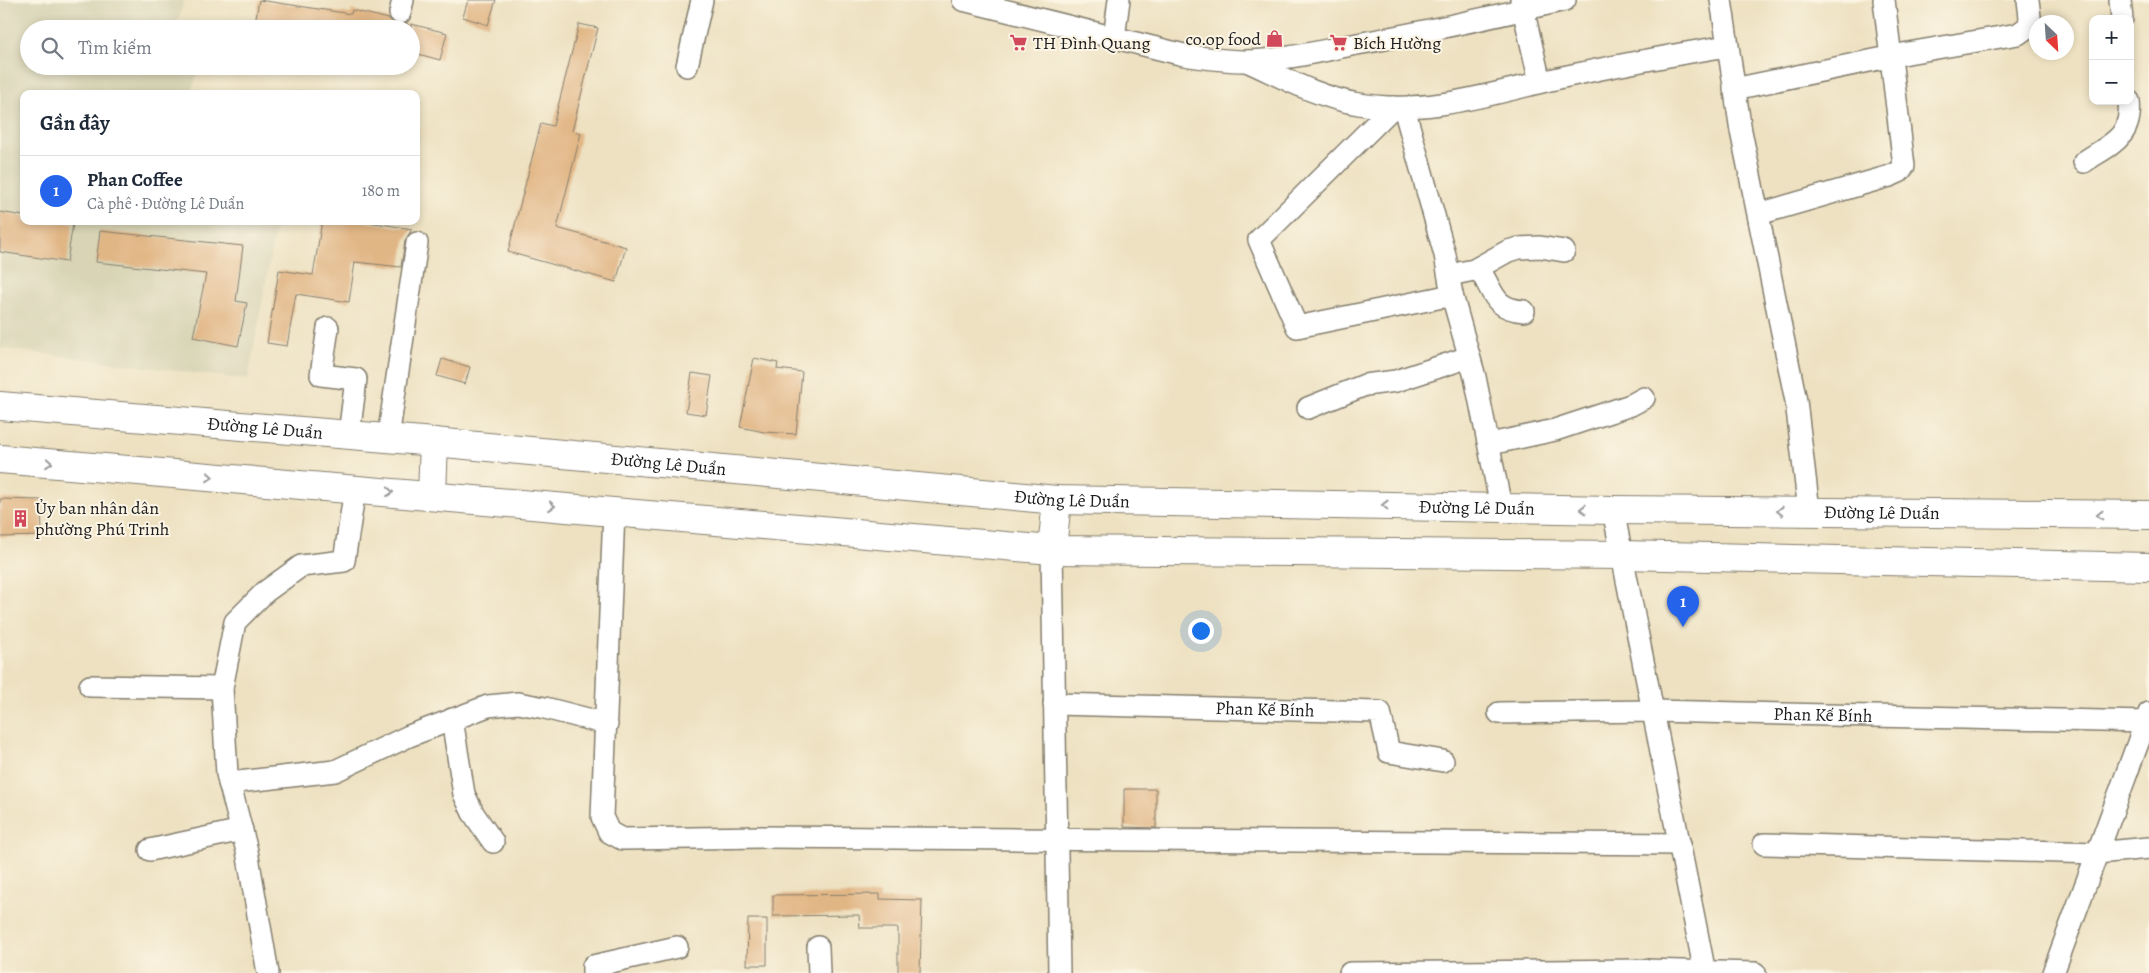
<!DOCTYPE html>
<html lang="vi">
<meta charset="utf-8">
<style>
body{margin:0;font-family:Alegreya,serif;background:#f2f2f3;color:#1f2937}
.controls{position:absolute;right:15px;top:15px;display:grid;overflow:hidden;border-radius:10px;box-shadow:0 2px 8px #0003}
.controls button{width:45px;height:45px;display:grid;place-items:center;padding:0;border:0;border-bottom:1px solid #e0e1e3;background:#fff;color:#1f2937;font:25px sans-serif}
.compass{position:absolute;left:2029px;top:15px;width:45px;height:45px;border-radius:50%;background:#fff;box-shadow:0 2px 8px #0003;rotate:155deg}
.you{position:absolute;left:1200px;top:630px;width:18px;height:18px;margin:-12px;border:4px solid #fff;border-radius:50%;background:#1a73e8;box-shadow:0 0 0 8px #1a73e833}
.badge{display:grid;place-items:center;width:32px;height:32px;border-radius:50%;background:#2563eb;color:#fff;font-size:16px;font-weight:700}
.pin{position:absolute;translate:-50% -41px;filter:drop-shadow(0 1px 2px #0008)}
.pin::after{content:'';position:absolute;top:26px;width:18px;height:15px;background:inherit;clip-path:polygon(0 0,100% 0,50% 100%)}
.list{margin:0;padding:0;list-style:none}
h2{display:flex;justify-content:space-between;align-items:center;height:65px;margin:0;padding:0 20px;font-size:21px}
h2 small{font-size:16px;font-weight:400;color:#747a83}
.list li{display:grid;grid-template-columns:32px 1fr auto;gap:15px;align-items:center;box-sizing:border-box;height:70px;padding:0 20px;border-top:1px solid #e0e1e3}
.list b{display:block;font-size:19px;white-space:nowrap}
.list p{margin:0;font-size:16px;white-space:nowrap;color:#747a83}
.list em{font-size:16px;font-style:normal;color:#747a83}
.icon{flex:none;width:28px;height:28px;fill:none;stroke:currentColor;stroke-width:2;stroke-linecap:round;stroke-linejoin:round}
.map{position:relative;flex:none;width:2149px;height:973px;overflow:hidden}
.search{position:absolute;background:#fff;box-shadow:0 2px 8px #0003;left:20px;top:20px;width:400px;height:55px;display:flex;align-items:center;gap:12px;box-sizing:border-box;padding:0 18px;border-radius:28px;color:#747a83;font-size:19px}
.panel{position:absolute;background:#fff;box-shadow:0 2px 8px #0003;left:20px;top:90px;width:400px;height:135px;border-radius:10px}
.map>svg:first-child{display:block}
.built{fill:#d8d4b5}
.building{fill:#e1b685}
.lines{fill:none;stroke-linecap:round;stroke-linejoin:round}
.minor-casing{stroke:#847e6e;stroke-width:24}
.major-casing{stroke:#847e6e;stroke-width:30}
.minor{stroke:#fff;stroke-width:21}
.major{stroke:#fff;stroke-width:28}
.oneway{stroke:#999}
.labels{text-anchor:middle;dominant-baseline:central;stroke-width:4;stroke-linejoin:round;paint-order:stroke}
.poi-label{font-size:18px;fill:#1c1c1c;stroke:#fcf5e5;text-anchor:start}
.street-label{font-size:18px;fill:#1c1c1c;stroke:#fcf5e5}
</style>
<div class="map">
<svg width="2149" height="973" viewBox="0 0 2149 973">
<rect width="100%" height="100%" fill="#fcf5e5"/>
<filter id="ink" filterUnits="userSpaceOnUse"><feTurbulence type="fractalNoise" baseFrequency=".02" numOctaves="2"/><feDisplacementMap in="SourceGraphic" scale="10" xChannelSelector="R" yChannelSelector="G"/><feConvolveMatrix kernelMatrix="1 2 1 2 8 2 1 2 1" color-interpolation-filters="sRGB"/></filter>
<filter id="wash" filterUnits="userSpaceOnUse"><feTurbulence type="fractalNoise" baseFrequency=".0096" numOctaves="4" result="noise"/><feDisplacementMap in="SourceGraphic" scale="20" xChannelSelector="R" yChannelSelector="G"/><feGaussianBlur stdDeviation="1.12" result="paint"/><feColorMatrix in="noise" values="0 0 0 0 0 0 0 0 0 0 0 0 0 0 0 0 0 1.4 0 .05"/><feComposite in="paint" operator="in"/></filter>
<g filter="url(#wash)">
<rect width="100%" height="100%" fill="#ede1c1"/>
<path class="built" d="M0 0H184L176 29H29V66H200L190 94H24V221H277L248 380 0 348Z"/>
<g id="blocks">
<g class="building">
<path d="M259 0 351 14 352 10 389 19 397 25 408 24V29H290L255 23Z"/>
<path d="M468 0H496L488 25 463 17Z"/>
<path d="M411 24 447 33 440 60 411 52Z"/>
<path d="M579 24 598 28 572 131 581 133 557 228 626 247 616 282 508 252 541 123 553 126Z"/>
<path d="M0 212 24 216V221L73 223 67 262 0 252Z"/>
<path d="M322 221H362L412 229 405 241 401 267 355 262 349 302 296 294 287 346 267 343 279 270 313 275Z"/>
<path d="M100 231 243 246 236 301 247 303 238 346 193 337 206 274 96 262Z"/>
<path d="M754 358 778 363 777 369 802 372 796 434 764 432 740 427Z"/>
<path d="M442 359 470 367 465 384 437 376Z"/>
<path d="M692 373 712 376 706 415 686 412Z"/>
<path d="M0 499 41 500 42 536 0 537Z"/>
<path d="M1124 789H1156V828L1124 827Z"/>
<path d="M880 894V899L922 900 920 973H898V928H860L859 915 773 916V895Z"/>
<path d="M748 919H767V965H747Z"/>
</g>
</g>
</g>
<g filter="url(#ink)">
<use href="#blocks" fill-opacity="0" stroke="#847e6e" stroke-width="1"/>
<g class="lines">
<defs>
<g id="minor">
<path d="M963 0 1184 55C1204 58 1224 61 1244 61 1282 61 1320 51 1357 44 1427 32 1496 16 1565 0"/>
<path d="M1521 0 1540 82"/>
<path d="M1721 0 1741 131 1796 401 1809 511"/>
<path d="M2120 0 2122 19"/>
<path d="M400 13 403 0"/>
<path d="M1114 38 1119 0"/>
<path d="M1249 62C1284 78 1320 98 1359 104 1428 116 1496 92 1563 77 1618 65 1672 55 1727 46"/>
<path d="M687 66 702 0"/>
<path d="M1734 89 1908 53 2018 34 2029 26 2030 17 2028 0"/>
<path d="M1393 107 1259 240 1297 327 1452 295"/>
<path d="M1404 108 1445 255 1452 295 1475 377 1501 507"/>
<path d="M2084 162C2110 144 2133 138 2129 101"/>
<path d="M1759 214 1890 176 1899 172 1904 166 1884 0"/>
<path d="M1478 268C1494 289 1491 309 1524 311"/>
<path d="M1449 275 1474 270 1508 251 1519 248 1540 247 1564 251"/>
<path d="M328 328 321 375 356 379 349 435"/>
<path d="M1308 408 1365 385 1396 381 1469 357"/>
<path d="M388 438 417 243"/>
<path d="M1490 444 1555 430 1631 405 1644 398"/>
<path d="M1613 510 1705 973"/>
<path d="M614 511 602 817 609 832 622 839 763 837 1680 844"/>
<path d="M1052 550 1059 973"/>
<path d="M90 686 222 688"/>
<path id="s1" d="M1054 704 1380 712 1389 752 1443 761"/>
<path id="s2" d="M1499 713 1653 711 2146 722"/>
<path d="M452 719 464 794 473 813 493 842"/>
<path d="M229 783 335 771 409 736 488 706 518 703 545 708 607 724"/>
<path d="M1764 844 2097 853 2149 848"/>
<path d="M150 850 242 830"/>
<path d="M818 947 819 973"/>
<path d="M268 973 247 851 227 774 222 688 235 622 265 592 301 566 344 561 355 489"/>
<path d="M593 973V966L677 947"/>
<path d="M1350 973 1645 970 1755 973"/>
<path d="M2053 973 2149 713"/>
</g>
<g id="major">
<path id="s3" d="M0 406 434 442 1057 500 1613 510 2149 515"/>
<path d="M0 459 1052 550 1622 555 2149 567"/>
<path d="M432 495 434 442"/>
<path d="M1052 550 1057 500"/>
</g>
</defs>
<use href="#minor" class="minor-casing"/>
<use href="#major" class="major-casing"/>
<use href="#minor" class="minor"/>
<use href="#major" class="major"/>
</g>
<defs><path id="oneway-chevron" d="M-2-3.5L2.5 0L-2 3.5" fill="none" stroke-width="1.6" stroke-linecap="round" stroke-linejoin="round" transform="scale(1.25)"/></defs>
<g class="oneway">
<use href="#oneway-chevron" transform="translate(49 463) rotate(5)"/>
<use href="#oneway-chevron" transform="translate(210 477) rotate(5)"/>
<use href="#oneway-chevron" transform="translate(390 492) rotate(5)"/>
<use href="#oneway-chevron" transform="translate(1385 505) rotate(-179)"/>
<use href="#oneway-chevron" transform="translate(552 506) rotate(5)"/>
<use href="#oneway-chevron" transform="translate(1583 509) rotate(-179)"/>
<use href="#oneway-chevron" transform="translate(1780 511) rotate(-180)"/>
<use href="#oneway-chevron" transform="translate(2100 515) rotate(-179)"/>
</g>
</g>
<defs>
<symbol id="shop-bare" viewBox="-9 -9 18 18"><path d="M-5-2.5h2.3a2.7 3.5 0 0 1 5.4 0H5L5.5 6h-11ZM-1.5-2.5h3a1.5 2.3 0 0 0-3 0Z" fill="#d1495b" stroke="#fcf5e5" stroke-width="2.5" paint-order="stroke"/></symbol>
<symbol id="supermarket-bare" viewBox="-9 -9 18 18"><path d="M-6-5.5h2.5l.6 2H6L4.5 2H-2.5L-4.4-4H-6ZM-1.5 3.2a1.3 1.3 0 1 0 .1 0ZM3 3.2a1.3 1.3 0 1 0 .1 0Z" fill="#d1495b" stroke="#fcf5e5" stroke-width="2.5" paint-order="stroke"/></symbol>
<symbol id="building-bare" viewBox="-9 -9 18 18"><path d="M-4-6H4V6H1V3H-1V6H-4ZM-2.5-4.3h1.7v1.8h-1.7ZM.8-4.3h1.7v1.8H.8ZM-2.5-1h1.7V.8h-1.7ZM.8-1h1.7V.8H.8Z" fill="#d1495b" stroke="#fcf5e5" stroke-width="2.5" paint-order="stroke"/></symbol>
</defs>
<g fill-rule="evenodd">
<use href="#shop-bare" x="1262" y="26" width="25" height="25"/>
<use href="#supermarket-bare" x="1006" y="30" width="25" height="25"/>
<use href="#supermarket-bare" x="1326" y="30" width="25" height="25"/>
<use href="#building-bare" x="8" y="506" width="25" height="25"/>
</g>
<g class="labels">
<g class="poi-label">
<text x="1261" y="39" text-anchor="end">co.op food</text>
<text x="1033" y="43">TH Đình Quang</text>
<text x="1353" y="43">Bích Hường</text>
<text x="35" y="508">Ủy ban nhân dân<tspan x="35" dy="21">phường Phú Trinh</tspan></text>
</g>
<g class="street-label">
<text stroke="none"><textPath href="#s3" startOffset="266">Đường Lê Duẩn</textPath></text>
<text stroke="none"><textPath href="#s3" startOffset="671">Đường Lê Duẩn</textPath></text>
<text stroke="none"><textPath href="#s3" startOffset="1076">Đường Lê Duẩn</textPath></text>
<text stroke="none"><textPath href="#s3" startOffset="1481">Đường Lê Duẩn</textPath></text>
<text stroke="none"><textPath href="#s3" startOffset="1886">Đường Lê Duẩn</textPath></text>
<text stroke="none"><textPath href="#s1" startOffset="211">Phan Kế Bính</textPath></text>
<text stroke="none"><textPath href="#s2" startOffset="324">Phan Kế Bính</textPath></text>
</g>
</g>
</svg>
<div class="controls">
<button>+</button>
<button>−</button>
</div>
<svg class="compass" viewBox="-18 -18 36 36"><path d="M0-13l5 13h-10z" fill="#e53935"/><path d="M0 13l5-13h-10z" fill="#747a83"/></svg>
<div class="you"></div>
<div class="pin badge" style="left:1683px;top:627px">1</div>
<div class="search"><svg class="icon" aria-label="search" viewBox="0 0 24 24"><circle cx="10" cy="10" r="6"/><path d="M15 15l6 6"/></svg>Tìm kiếm</div>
<section class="panel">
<h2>Gần đây<small></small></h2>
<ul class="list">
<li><span class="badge">1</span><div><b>Phan Coffee</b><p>Cà phê · Đường Lê Duẩn</p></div><em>180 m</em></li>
</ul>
</section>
</div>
